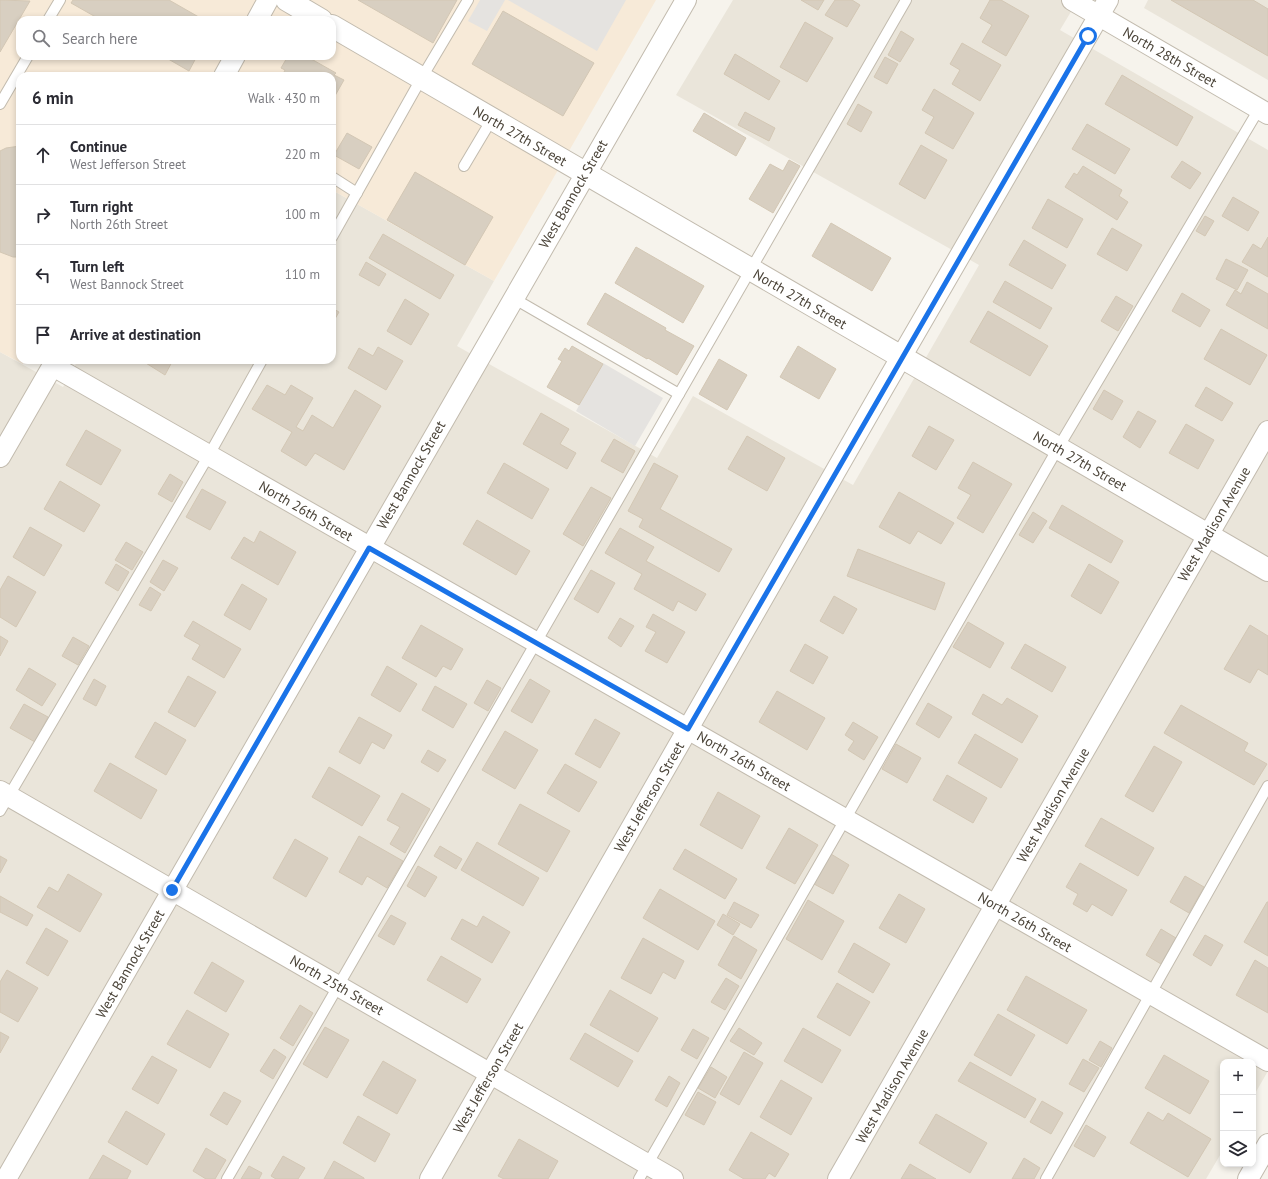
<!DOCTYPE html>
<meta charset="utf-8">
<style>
body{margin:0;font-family:"PT Sans",sans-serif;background:#f7f7f7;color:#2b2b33}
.controls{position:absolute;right:12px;bottom:12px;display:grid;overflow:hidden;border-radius:8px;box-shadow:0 2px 6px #0003}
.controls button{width:36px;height:36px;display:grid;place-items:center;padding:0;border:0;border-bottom:1px solid #e1e1e2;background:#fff;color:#2b2b33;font:20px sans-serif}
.stop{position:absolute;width:12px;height:12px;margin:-9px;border:3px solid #1a73e8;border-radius:50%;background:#fff}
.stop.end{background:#1a73e8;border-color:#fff;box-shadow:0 1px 4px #0008}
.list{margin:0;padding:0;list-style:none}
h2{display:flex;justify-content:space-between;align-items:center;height:52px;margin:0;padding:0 16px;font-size:17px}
h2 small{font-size:13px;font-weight:400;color:#7c7c81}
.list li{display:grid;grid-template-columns:26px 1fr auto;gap:12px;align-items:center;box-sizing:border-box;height:60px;padding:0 16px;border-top:1px solid #e1e1e2}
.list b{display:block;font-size:15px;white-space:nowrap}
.list p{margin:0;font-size:13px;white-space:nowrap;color:#7c7c81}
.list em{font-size:13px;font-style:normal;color:#7c7c81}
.icon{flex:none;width:22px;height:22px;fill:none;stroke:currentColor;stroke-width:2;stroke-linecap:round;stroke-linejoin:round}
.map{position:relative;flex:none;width:1268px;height:1179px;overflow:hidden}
.search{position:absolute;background:#fff;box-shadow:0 2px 6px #0003;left:16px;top:16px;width:320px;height:44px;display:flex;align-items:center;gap:10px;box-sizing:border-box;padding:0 14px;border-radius:12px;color:#7c7c81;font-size:15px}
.panel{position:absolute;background:#fff;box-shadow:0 2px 6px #0003;left:16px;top:72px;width:320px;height:292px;border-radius:12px}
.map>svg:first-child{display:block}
.residential{fill:#eae5da}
.commercial{fill:#f7ead8;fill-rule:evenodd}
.parking{fill:#e5e3e0}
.building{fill:#d8cfc1;stroke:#d3c7b4}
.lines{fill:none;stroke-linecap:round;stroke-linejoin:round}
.service-casing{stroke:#c2bbae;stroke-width:12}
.minor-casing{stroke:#c2bbae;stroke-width:22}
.tertiary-casing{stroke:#c2bbae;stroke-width:24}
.service{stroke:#fff;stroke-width:10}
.minor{stroke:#fff;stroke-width:20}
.tertiary{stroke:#fff;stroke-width:22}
.route{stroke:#1a73e8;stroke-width:5}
.labels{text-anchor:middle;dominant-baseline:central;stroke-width:3;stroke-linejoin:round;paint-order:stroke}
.street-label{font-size:14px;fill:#4b4439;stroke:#fff}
</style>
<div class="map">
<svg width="1268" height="1179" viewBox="0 0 1268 1179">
<rect width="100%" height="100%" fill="#f6f3ec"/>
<g class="residential">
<path d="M733 0H1078L1060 30 1268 150V1071L1253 1097V1062H1223V1150L1206 1179H0V352L63 387 78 360H332V190L494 281 457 346 657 458 693 396 853 485 979 265 676 95Z"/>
<path d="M1148 0H1268V80L1144 8Z"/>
</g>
<path class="commercial" d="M0 0H656L494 281 332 190V76H20V360H25L23 364 0 352ZM20 20H332V56H20Z"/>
<g class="parking">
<path d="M480 0H505L487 31 468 21Z"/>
<path d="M508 0H626L597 51Z"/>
<path d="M603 363 663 398 635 446 576 411Z"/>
</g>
<g class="building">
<path d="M0 0 30 1 0 52Z"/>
<path d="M73 0H169L204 20H101L71 3Z"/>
<path d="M358 0H457L433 43Z"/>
<path d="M801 0H824L818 10Z"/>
<path d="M835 0H852L860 5 847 27 825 15Z"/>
<path d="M990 0H1001L1029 16 1006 56 982 42 992 25 980 18Z"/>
<path d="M1171 0H1253L1268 9V56Z"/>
<path d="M503 11 594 63 563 116 472 64Z"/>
<path d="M805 22 833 38 807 82 780 67Z"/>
<path d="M901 31 914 39 900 62 888 55Z"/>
<path d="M962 43 1001 65 980 101 952 84 960 70 950 64Z"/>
<path d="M735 54 780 81 769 100 724 74Z"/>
<path d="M163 56H197L189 71Z"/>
<path d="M288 56 292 58 293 56H306L336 73 334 75 344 80 332 101V76H282L285 70 281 68Z"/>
<path d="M885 57 898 64 887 84 874 77Z"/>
<path d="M1122 75 1193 117 1177 146 1105 104Z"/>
<path d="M934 89 974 113 953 149 925 133 934 117 922 110Z"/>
<path d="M858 104 872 112 861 132 847 124Z"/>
<path d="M745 112 775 128 769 141 738 125Z"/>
<path d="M704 113 746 138 736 156 693 131Z"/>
<path d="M1087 124 1130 149 1115 174 1072 149Z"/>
<path d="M347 133 372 147 359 169 334 155Z"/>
<path d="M921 145 947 160 925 199 899 184Z"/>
<path d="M20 146V257H13L0 252V151L6 148Z"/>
<path d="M789 160 800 166 773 213 749 199 770 164 783 171Z"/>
<path d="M1182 161 1201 173 1190 189 1171 177Z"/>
<path d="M1083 166 1122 190 1119 196 1128 202 1117 220 1065 187 1074 173 1077 175Z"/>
<path d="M415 172 493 217 465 265 387 220Z"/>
<path d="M1233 197 1259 212 1248 231 1222 216Z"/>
<path d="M1048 199 1083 219 1067 248 1032 228Z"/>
<path d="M1205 216 1214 221 1205 236 1196 231Z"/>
<path d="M831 223 891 258 872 291 812 256Z"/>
<path d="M1112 228 1142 245 1127 271 1097 254Z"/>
<path d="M383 234 454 275 440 299 369 258Z"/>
<path d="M1268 237V277L1242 262 1253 244 1261 249Z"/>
<path d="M1024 240 1066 265 1052 289 1009 265Z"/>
<path d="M636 247 704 286 683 323 615 283Z"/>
<path d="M1226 259 1248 270 1237 290 1216 279Z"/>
<path d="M366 262 386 274 379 286 359 275Z"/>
<path d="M1005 281 1052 308 1040 329 993 302Z"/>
<path d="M1247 282 1268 294V329L1226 305 1235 290 1241 294Z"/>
<path d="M605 293 666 328 665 330 694 346 677 375 648 358 647 359 587 324Z"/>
<path d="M1182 293 1210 310 1200 327 1172 311Z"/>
<path d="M1116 296 1133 306 1118 331 1101 321Z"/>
<path d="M405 299 429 314 411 345 387 331Z"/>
<path d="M332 308 339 312 332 324Z"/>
<path d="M988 311 1048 346 1030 376 970 342Z"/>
<path d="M1221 329 1267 355 1250 385 1204 359Z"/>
<path d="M572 346 603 364 579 405 547 387 562 361 558 359 565 348 569 351Z"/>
<path d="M798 346 836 369 819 399 780 377Z"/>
<path d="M378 347 403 361 386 390 348 368 359 348 373 356Z"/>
<path d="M719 359 747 375 727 410 699 394Z"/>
<path d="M141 360H173L165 375Z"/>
<path d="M267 385 285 395 291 385 313 398 296 427 303 431 312 415 333 428 355 390 381 406 344 470 315 453 306 466 281 451 292 432 252 409Z"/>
<path d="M1206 387 1233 403 1222 421 1195 406Z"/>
<path d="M1104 390 1123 401 1112 420 1093 409Z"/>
<path d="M1138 411 1156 421 1140 448 1123 437Z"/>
<path d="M541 413 569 429 560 444 576 453 567 469 523 444Z"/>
<path d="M1186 424 1214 440 1198 469 1169 453Z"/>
<path d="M929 426 954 440 936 470 912 456Z"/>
<path d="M86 430 121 450 101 485 66 465Z"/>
<path d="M747 436 785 458 767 491 728 469Z"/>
<path d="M614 439 635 451 623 473 601 461Z"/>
<path d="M973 462 1012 484 983 533 957 518 971 495 958 488Z"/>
<path d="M504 463 549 489 532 519 487 493Z"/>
<path d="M654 463 678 476 660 509 732 549 719 572 639 527 643 519 628 511Z"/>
<path d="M170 474 183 482 172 502 158 494Z"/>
<path d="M60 481 100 505 84 532 44 509Z"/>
<path d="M591 487 611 498 583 546 563 534Z"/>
<path d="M202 489 226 502 210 530 186 517Z"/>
<path d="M899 492 954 523 941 544 918 531 910 544 879 527Z"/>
<path d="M1062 505 1123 541 1111 563 1049 528Z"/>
<path d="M1033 512 1047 521 1033 543 1019 535Z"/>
<path d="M477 520 530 551 516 575 463 544Z"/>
<path d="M30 527 62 545 44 576 13 557Z"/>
<path d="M620 528 654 547 646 561 706 594 696 611 678 601 673 611 634 589 642 574 605 553Z"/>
<path d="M260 531 296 552 278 585 231 558 244 537 254 543Z"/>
<path d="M126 542 143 552 132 570 115 560Z"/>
<path d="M858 549 945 583 935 610 847 576Z"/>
<path d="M163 560 178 568 164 591 150 582Z"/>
<path d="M116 564 129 572 118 591 105 583Z"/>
<path d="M1089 564 1119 582 1101 614 1071 596Z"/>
<path d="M591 570 615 583 598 613 574 599Z"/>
<path d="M8 576 36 592 16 627 0 617V590Z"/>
<path d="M242 584 267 599 250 630 224 615Z"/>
<path d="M150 587 161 594 151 611 139 605Z"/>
<path d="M834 596 857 609 843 634 820 621Z"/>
<path d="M653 614 685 632 667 663 645 651 656 632 646 627Z"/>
<path d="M620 618 634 626 621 647 608 638Z"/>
<path d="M193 621 241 649 224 678 192 659 200 645 184 636Z"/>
<path d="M968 622 1004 643 990 668 953 647Z"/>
<path d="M421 625 463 649 451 670 443 666 436 677 402 658Z"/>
<path d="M1250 625 1268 636V675L1258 669 1250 683 1224 669Z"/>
<path d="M0 636 8 641 0 656Z"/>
<path d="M73 637 89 646 78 665 62 656Z"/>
<path d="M805 644 828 657 813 684 790 671Z"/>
<path d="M1025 644 1066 667 1052 692 1011 668Z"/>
<path d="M387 666 417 684 400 712 371 695Z"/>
<path d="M29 668 56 684 42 706 16 690Z"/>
<path d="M188 676 216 692 195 727 168 712Z"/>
<path d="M94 679 106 686 96 706 83 699Z"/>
<path d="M530 679 550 691 532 723 511 711Z"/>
<path d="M487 680 501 688 488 711 474 703Z"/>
<path d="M435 686 467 704 453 728 422 710Z"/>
<path d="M777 691 825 718 807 750 759 722Z"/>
<path d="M983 694 1002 705 1007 698 1038 716 1022 743 972 714Z"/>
<path d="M928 703 952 717 939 738 916 724Z"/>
<path d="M24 704 48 717 35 742 10 728Z"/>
<path d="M1181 705 1248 743 1244 751 1267 764 1254 785 1164 733Z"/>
<path d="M359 717 392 735 384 749 372 742 360 764 339 752Z"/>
<path d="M595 719 620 733 600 768 575 754Z"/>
<path d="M155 722 186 740 166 775 135 757Z"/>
<path d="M853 722 878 737 864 760 848 750 854 741 845 735Z"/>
<path d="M505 731 538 750 515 789 482 770Z"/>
<path d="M975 734 1018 759 1001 788 958 763Z"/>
<path d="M896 744 921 758 907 783 882 769Z"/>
<path d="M1154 746 1182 762 1153 812 1125 796Z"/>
<path d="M428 750 446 760 438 772 421 762Z"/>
<path d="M110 763 157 790 141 819 94 791Z"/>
<path d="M565 764 597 782 579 812 547 793Z"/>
<path d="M329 767 380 796 362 826 312 797Z"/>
<path d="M947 775 987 798 973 823 933 800Z"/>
<path d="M718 792 760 816 742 849 700 825Z"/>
<path d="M402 793 430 809 405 853 390 844 400 827 387 820Z"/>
<path d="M520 804 570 831 547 872 498 844Z"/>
<path d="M1101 818 1154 848 1138 876 1085 846Z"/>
<path d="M789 828 818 845 795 884 766 868Z"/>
<path d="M359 836 403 861 387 888 367 876 362 885 339 872Z"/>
<path d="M295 839 328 858 306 897 273 878Z"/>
<path d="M477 842 539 878 523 906 461 870Z"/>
<path d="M440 846 462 859 456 869 434 856Z"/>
<path d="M685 849 737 879 725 899 673 869Z"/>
<path d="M831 854 849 865 833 894 814 884Z"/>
<path d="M0 856 7 860 0 873Z"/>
<path d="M1080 863 1127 890 1112 916 1092 904 1087 912 1073 904 1078 894 1066 887Z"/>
<path d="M418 866 437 877 425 897 407 886Z"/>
<path d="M68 874 102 894 80 932 37 907 49 887 58 892Z"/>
<path d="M1185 876 1204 887 1189 913 1170 902Z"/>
<path d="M660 889 715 921 698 950 643 918Z"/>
<path d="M899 894 925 909 906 943 879 928Z"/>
<path d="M0 896 33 915 27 926 0 912Z"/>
<path d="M808 900 844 921 822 960 786 939Z"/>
<path d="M734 902 759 915 751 928 727 915Z"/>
<path d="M1267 902H1268V956L1244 942Z"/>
<path d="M723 914 740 924 733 935 717 925Z"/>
<path d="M391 915 406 923 394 945 378 936Z"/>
<path d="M483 916 510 932 492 963 451 939 462 919 477 927Z"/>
<path d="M46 928 68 941 48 976 26 963Z"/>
<path d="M1161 929 1176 938 1161 964 1146 955Z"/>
<path d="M1205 935 1223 945 1211 966 1193 955Z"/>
<path d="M734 936 757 950 741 979 718 965Z"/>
<path d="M643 938 684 961 675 979 663 972 651 994 621 978Z"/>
<path d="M854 943 890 964 873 993 838 972Z"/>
<path d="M441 956 481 979 467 1003 427 980Z"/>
<path d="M1255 960 1268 968V1013L1236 995Z"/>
<path d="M212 962 244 981 226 1012 194 993Z"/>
<path d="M7 970 38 988 18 1022 0 1012V982Z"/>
<path d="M1026 976 1087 1010 1067 1044 1007 1010Z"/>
<path d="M726 978 739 986 725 1010 711 1002Z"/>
<path d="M837 983 870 1002 850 1036 817 1017Z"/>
<path d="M610 990 658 1018 638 1052 590 1025Z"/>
<path d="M300 1005 313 1013 293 1046 280 1038Z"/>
<path d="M187 1010 229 1034 210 1068 167 1044Z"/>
<path d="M998 1014 1035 1035 1011 1076 974 1055Z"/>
<path d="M325 1027 349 1040 327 1078 303 1064Z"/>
<path d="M739 1028 762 1043 754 1055 730 1041Z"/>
<path d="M803 1028 841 1050 822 1083 784 1061Z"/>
<path d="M693 1029 709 1038 697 1059 681 1050Z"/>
<path d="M0 1032 9 1037 0 1053Z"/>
<path d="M585 1033 633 1061 618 1087 570 1059Z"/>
<path d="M1100 1041 1112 1048 1101 1067 1089 1060Z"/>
<path d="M274 1049 286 1057 273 1079 260 1071Z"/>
<path d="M744 1052 763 1063 739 1105 720 1094Z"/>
<path d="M1164 1055 1209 1081 1190 1114 1145 1088Z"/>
<path d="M152 1056 177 1070 158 1104 132 1089Z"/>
<path d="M1083 1059 1099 1068 1084 1092 1069 1084Z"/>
<path d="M383 1061 416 1080 397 1114 363 1095Z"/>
<path d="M970 1062 1036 1099 1025 1118 958 1081Z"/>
<path d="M711 1067 727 1077 715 1098 698 1088Z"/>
<path d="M669 1076 680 1083 667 1107 655 1100Z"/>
<path d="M781 1080 812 1098 791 1135 760 1117Z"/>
<path d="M224 1092 241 1101 227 1125 210 1115Z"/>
<path d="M698 1092 716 1102 704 1125 685 1115Z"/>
<path d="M1042 1101 1063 1113 1051 1134 1030 1122Z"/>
<path d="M126 1111 165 1134 147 1165 108 1142Z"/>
<path d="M1148 1112 1163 1121 1168 1113 1211 1139 1188 1177 1130 1143Z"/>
<path d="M936 1114 987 1143 970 1173 919 1143Z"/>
<path d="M358 1116 390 1134 375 1162 343 1143Z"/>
<path d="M1086 1125 1106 1137 1094 1157 1074 1146Z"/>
<path d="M751 1132 789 1154 775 1177 769 1173 765 1179H744L729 1170Z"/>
<path d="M519 1139 558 1161 548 1179H504L498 1176Z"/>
<path d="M206 1148 226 1160 215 1179H206L193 1171Z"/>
<path d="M103 1155 131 1171 127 1179H89Z"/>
<path d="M283 1156 305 1168 298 1179H276L271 1176Z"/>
<path d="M1024 1158 1040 1168 1034 1179H1012Z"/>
<path d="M334 1161 364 1178V1179H324Z"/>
<path d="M910 1164 936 1179H901Z"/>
<path d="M249 1166 262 1173 259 1179H241Z"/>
</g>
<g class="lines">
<defs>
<g id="service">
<path d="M48 20 60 0"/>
<path d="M0 104 28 56"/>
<path d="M464 166 492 119"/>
<path d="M332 177 357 193"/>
<path d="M332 237 421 79 468 0"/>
<path d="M513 298 679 394"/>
<path d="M0 811 209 455 262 360"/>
<path d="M227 1179 906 0"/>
<path d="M639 1179 1058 448 1259 109"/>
<path d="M1046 1179 1268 786"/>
</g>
<g id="minor">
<path d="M1072 0 1268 114"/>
<path d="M257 20 268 0"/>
<path d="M224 76 235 56"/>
<path d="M53 366 1268 1061"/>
<path d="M0 457 56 360"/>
<path d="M0 791 673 1179"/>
<path d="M6 1179 686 0"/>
<path d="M430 1179 885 385 1108 0"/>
<path d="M838 1179 1268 431"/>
<path d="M1248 1179 1268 1144"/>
</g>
<g id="tertiary">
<path d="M287 0 321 20"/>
<path d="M332 26 1268 570"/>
</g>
</defs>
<use href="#service" class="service-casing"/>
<use href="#minor" class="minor-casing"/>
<use href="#tertiary" class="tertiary-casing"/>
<use href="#service" class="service"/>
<use href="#minor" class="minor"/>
<use href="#tertiary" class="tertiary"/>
</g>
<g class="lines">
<path class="route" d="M172 890 369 548 688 729 1088 36"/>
</g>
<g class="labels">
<g class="street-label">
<text transform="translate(1170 57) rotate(30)">North 28th Street</text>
<text transform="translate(520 136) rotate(30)">North 27th Street</text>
<text transform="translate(573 194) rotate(-60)">West Bannock Street</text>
<text transform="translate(800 299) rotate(30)">North 27th Street</text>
<text transform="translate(1080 461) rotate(30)">North 27th Street</text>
<text transform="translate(411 475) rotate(-60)">West Bannock Street</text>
<text transform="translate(306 511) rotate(30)">North 26th Street</text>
<text transform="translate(1214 524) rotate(-60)">West Madison Avenue</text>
<text transform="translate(744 761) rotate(30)">North 26th Street</text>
<text transform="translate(649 797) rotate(-60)">West Jefferson Street</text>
<text transform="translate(1053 805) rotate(-60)">West Madison Avenue</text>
<text transform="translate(1025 922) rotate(30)">North 26th Street</text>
<text transform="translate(130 964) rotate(-60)">West Bannock Street</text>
<text transform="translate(337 985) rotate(30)">North 25th Street</text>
<text transform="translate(488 1078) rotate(-60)">West Jefferson Street</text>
<text transform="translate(892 1086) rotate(-60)">West Madison Avenue</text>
</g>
</g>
</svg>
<div class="controls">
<button>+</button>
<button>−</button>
<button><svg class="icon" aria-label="layers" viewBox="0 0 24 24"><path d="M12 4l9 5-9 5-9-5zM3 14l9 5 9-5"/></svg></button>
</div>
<div class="stop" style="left:1088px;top:36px"></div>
<div class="stop end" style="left:172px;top:890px"></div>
<div class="search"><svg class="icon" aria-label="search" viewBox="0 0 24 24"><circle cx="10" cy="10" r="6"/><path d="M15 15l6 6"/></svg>Search here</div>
<section class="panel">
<h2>6 min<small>Walk · 430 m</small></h2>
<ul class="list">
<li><svg class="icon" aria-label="ahead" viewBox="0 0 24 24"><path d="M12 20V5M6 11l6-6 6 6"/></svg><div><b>Continue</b><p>West Jefferson Street</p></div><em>220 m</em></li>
<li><svg class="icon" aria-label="right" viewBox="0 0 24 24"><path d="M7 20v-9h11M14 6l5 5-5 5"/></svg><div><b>Turn right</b><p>North 26th Street</p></div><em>100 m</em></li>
<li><svg class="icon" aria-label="left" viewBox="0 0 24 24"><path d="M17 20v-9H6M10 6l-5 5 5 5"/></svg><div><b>Turn left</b><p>West Bannock Street</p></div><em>110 m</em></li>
<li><svg class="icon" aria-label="arrive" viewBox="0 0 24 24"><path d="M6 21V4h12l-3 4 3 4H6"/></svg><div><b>Arrive at destination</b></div></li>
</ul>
</section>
</div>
